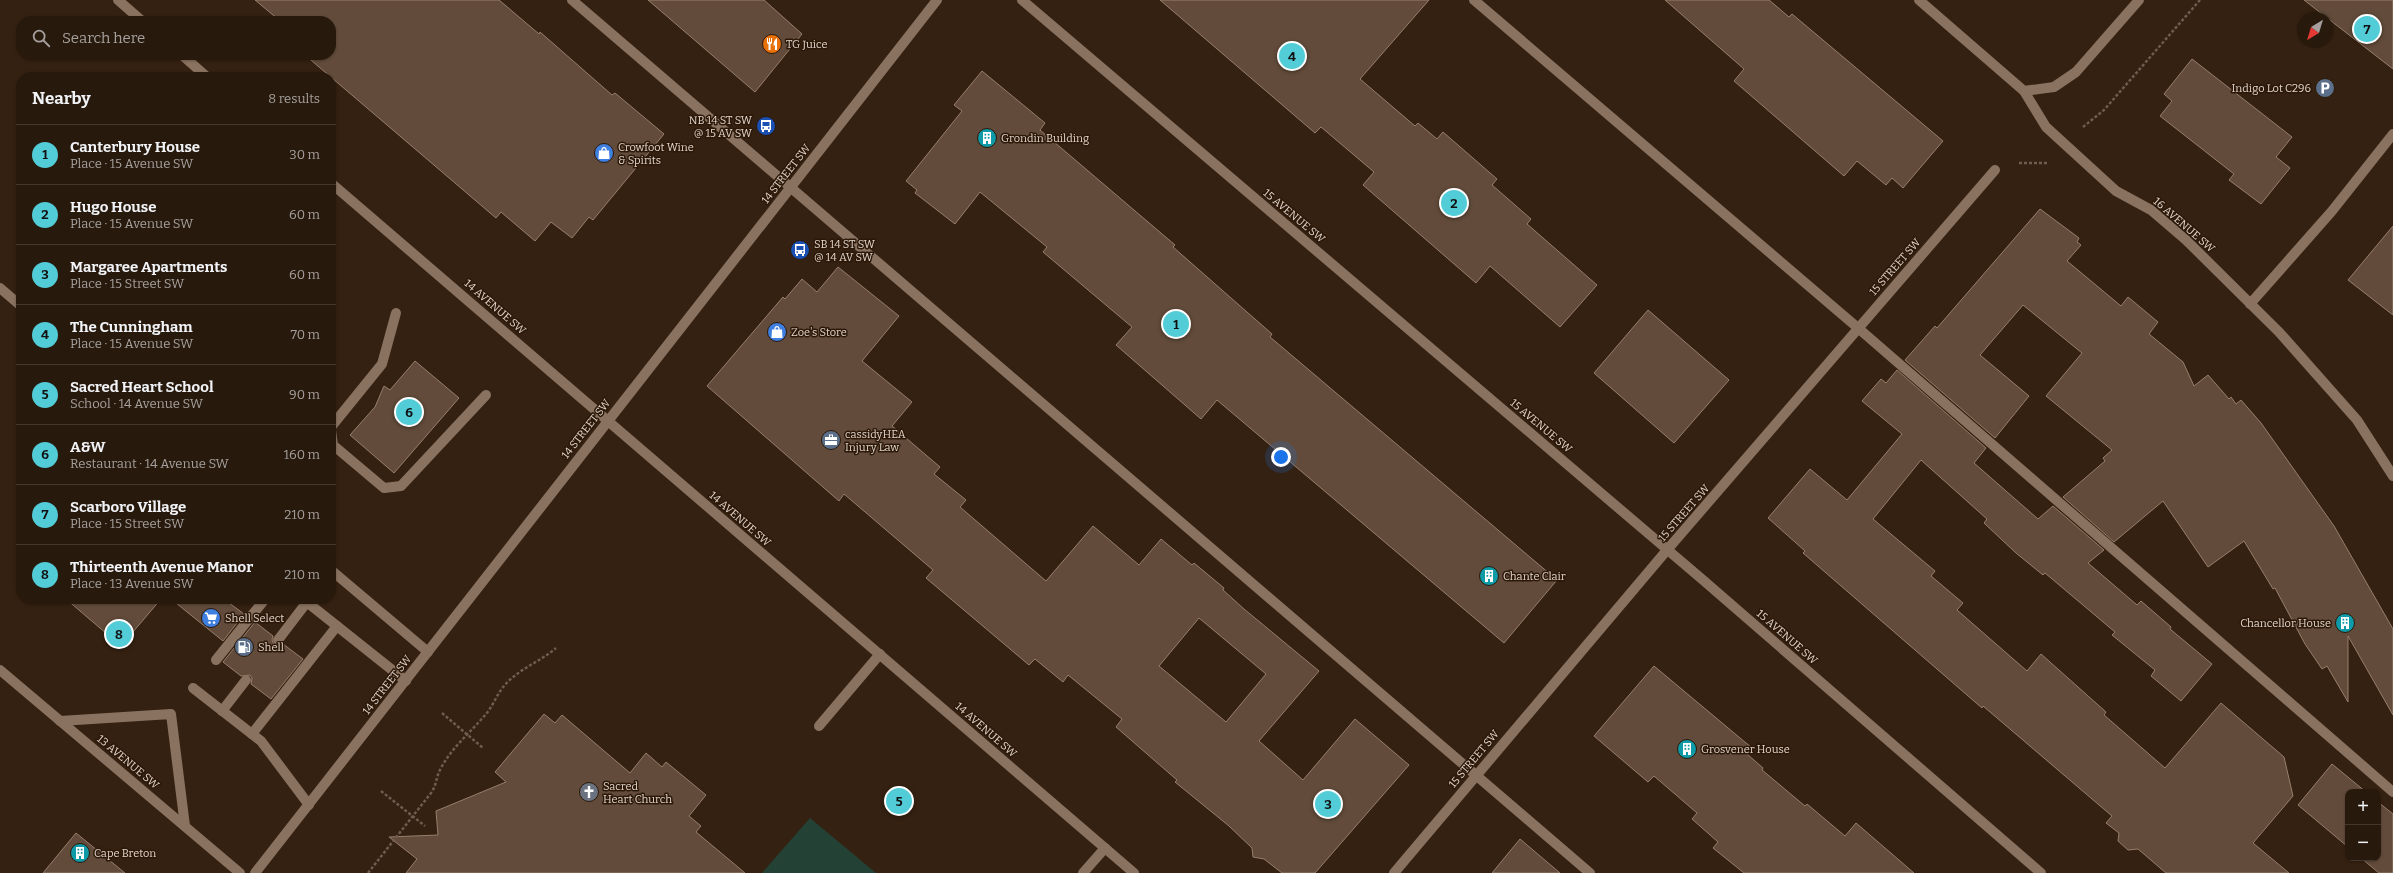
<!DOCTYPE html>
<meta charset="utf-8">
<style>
body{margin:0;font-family:Bitter,serif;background:#302216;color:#f1f3f6}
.controls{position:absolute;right:12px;bottom:12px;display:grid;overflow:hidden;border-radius:8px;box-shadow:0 1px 3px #0004}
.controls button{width:36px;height:36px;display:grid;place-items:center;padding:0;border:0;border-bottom:1px solid #44382e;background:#28190d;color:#f1f3f6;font:20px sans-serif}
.compass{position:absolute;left:2297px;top:12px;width:36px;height:36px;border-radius:50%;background:#28190d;box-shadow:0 1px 3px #0004;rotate:218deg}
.you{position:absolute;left:1281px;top:457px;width:14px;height:14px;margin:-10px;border:3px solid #fff;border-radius:50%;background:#1a73e8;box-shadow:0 0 0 6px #1a73e833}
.badge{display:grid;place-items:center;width:26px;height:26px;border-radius:50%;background:#52ccd6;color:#111;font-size:13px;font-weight:700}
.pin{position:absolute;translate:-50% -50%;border:2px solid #fff;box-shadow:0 1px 4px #0006}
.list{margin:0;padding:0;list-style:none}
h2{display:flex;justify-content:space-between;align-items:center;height:52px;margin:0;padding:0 16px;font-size:17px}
h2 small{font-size:13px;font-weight:400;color:#a5a09d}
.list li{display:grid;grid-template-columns:26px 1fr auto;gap:12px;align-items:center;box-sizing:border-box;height:60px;padding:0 16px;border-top:1px solid #44382e}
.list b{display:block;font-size:15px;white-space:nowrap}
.list p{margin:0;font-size:13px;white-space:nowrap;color:#a5a09d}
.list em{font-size:13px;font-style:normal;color:#a5a09d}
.icon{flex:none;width:22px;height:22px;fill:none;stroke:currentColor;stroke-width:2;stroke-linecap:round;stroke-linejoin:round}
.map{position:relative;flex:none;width:2393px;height:873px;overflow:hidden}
.search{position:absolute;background:#28190d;box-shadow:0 1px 3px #0004;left:16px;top:16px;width:320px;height:44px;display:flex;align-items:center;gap:10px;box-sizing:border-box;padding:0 14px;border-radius:16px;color:#a5a09d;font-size:15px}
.panel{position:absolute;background:#28190d;box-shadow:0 1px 3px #0004;left:16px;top:72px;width:320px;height:532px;border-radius:16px}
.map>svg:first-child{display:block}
.green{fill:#234134}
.building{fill:#624b3a;stroke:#977e6c;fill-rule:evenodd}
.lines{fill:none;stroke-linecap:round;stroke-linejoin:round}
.path{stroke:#6e5c4e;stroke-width:2.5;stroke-dasharray:3 2;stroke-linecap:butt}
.lane{stroke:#8a7260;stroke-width:10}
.street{stroke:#8a7260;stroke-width:10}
.secondary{stroke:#8a7260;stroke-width:10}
.labels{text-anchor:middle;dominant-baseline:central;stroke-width:3;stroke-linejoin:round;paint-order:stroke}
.poi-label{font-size:11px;fill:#e2d4ca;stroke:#2b1808;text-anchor:start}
.street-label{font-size:11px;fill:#e2d4ca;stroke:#2b1808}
</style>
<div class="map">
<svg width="2393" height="873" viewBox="0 0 2393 873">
<rect width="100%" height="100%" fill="#352111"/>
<path class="green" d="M810 818 876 873H762Z"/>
<g class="building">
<path d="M255 0H499L539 34 540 32 612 95 615 93 664 134 593 220 589 217 572 238 551 222 535 241 501 212 496 218 305 55H331V21H278L279 20Z"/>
<path d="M648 0H764L802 34 755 92Z"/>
<path d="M1160 0H1429L1360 79 1415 126 1418 123 1437 139 1443 132 1497 179 1492 185 1531 219 1527 224 1597 285 1560 327 1490 266 1476 283 1363 185 1374 172 1321 127 1315 133Z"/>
<path d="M1665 0H1769L1789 17 1792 14 1943 141 1903 188 1892 178 1886 185 1857 161 1844 176 1734 81 1744 69Z"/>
<path d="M2304 0H2393V69Z"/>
<path d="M2192 59 2292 137 2276 157 2290 168 2261 204 2229 180 2234 174 2160 116 2172 101 2164 94Z"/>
<path d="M982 71 1045 123 1040 130 1175 245 1173 247 1272 334 1270 337 1557 580 1504 643 1217 400 1201 419 1116 345 1132 327 1043 252 1047 247 980 192 955 224 915 193 917 190 906 181 962 111 954 105Z"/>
<path d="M2040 209 2079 238 2077 242 2081 245 2067 261 2121 306 2128 297 2158 322 2149 334 2183 362 2194 386 2208 375 2229 399 2231 397 2236 404 2241 400 2261 423 2334 526 2393 629V715L2348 636V702L2327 666 2322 669 2305 644 2275 588 2273 589 2244 541 2208 567 2163 501 2114 542 2063 497 2105 461 2103 458 2112 450 2046 396 2082 353 2023 305 1980 355 2029 396 1995 438 1905 360 1935 326 1937 328Z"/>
<path d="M2393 226V315L2348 280Z"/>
<path d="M838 267 899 316 862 361 912 402 892 426 940 467 934 474 966 500 960 507 1046 581 1093 526 1139 565 1161 539 1192 565 1194 563 1224 588 1223 590 1244 609 1319 671 1259 741 1303 780 1355 719 1409 765 1315 873H1282L1264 859 1253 857 1252 848 1229 826 1175 782 1177 780 1116 727 1122 719 1068 675 1063 682 1035 659 1029 665 926 578 933 570 844 494 839 501 707 386 783 297 785 299 802 279 817 292ZM1199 618 1266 674 1226 722 1159 666Z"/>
<path d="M1648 310 1729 380 1674 443 1594 373Z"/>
<path d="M415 361 459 398 394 473 350 435 375 407 384 386 390 390Z"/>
<path d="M1897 370 1986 448 1974 463 2038 519 2053 506 2104 550 2088 563 2137 605 2141 601 2171 627 2170 629 2212 664 2181 701 2151 676 2155 670 2112 635 2115 632 2045 573 2043 575 2016 553 1984 523 1987 519 1921 460 1873 519 1935 571 1931 576 1963 603 1957 610 2027 671 2041 654 2106 712 2104 715 2165 768 2221 703 2284 757 2293 796 2253 843 2289 873H2166L2138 849 2128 850 2118 841 2119 833 2106 823 2112 816 1983 706 1982 708 1803 553 1805 551 1768 518 1810 469 1847 500 1902 434 1862 401 1881 379 1886 383Z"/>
<path d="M66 599H161L121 646Z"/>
<path d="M171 599H224L244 614 223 641Z"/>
<path d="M255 622 273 636 272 640 274 645 278 646 283 644 303 659 271 699 251 684 252 678 250 675 241 676 223 662Z"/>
<path d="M1654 666 1752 748 1747 754 1763 768 1762 770 1805 806 1807 804 1845 836 1856 823 1914 873H1744L1713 848 1718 842 1692 819 1697 813 1654 776 1648 782 1594 736Z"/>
<path d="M544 714 555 723 562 715 630 773 646 753 662 767 666 762 706 795 689 816 701 826 696 832 745 873H406L417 859 389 837 438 835 436 811 506 782 495 772Z"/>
<path d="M2332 764 2366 792H2348V847L2298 805Z"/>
<path d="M2378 802 2393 814V873H2379L2361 858H2378Z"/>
<path d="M76 833 125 873H43Z"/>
<path d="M1520 839 1560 873H1492Z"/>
</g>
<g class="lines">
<g class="path">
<path d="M2083 127 2104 110 2200 0"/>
<path d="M2019 163H2047"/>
<path d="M442 713 483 748"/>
<path d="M381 791 425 826"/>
<path d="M368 873 431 793C437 785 436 776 441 768 452 747 471 732 486 714 493 706 497 694 504 686 518 669 540 662 556 648"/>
</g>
<g class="lane">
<path d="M572 0 1590 873"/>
<path d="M1474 0 1858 328 2393 792"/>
<path d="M0 288 21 306"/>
<path d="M2250 304 2332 211 2393 134"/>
<path d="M331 427 382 364 396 313"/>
<path d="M331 430 333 445 384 488 401 486 486 395"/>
<path d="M331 570 428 652"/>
<path d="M303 599 406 681"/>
<path d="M278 640 307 602"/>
<path d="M216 660 265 599"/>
<path d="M193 688 261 741 309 805"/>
<path d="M222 711 246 680"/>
<path d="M60 721 171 714 185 826"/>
<path d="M819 726 880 654"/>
<path d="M252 734 337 626"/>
<path d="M1083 873 1105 848"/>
</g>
<g class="street">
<path d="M118 0 142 21"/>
<path d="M1022 0 1703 580 2041 873"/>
<path d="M1919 0 2024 91 2046 127 2116 191 2151 210 2186 240 2279 332 2357 420 2393 476"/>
<path d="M182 55 207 77"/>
<path d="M2024 91 2054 87 2076 72 2139 0"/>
<path d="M331 183 1134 873"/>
<path d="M0 670 240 873"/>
<path d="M1394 873 1667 550 1995 170"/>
</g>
<path class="secondary" d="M255 873 937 0"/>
</g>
<defs>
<symbol id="restaurant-disc" viewBox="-11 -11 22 22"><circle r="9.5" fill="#e8710a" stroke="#2b1808"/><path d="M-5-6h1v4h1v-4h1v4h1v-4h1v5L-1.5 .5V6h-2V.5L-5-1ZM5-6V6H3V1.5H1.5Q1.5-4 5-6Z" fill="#fff"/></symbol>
<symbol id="parking-disc" viewBox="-11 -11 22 22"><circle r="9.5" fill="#5c6f8a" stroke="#2b1808"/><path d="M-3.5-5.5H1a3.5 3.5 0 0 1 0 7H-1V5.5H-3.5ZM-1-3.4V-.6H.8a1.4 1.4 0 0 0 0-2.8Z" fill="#fff"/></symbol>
<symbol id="bus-disc" viewBox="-11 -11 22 22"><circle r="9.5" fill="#1a4fb4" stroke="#2b1808"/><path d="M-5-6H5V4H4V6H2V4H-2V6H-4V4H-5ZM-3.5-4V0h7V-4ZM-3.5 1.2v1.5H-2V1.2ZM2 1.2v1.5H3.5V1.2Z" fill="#fff"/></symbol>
<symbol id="building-disc" viewBox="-11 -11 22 22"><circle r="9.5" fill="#0f9aa8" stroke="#2b1808"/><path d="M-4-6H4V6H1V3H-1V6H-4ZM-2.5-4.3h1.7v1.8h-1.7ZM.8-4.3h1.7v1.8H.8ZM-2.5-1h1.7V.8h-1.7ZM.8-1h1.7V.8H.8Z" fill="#fff"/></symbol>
<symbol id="shop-disc" viewBox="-11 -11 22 22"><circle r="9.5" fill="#3f7fe0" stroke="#2b1808"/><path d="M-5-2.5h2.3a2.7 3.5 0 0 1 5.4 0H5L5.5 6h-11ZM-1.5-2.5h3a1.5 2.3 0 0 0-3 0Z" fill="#fff"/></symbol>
<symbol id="office-disc" viewBox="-11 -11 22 22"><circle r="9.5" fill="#5c6f8a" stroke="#2b1808"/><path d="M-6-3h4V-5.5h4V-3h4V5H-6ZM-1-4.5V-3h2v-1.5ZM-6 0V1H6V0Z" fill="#fff"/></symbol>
<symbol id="supermarket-disc" viewBox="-11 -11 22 22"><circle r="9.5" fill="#3f7fe0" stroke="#2b1808"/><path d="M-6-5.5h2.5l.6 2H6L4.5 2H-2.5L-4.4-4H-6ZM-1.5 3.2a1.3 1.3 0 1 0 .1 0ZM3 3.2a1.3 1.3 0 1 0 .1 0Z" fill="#fff"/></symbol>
<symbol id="fuel-disc" viewBox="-11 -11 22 22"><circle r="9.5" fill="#5c6f8a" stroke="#2b1808"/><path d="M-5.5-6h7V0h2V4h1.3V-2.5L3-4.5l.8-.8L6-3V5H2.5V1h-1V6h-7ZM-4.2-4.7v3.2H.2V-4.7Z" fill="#fff"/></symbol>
<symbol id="church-disc" viewBox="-11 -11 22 22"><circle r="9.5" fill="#6b7280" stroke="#2b1808"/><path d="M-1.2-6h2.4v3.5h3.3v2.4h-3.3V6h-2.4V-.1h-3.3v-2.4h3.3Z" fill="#fff"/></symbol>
</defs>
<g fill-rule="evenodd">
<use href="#restaurant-disc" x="761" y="33" width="22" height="22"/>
<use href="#parking-disc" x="2314" y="77" width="22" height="22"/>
<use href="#bus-disc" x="755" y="115" width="22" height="22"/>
<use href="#building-disc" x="976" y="127" width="22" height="22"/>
<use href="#shop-disc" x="593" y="142" width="22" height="22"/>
<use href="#bus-disc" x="789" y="239" width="22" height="22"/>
<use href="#shop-disc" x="766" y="321" width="22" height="22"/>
<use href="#office-disc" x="820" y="429" width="22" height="22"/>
<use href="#building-disc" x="1478" y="565" width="22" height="22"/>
<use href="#supermarket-disc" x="200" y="607" width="22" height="22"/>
<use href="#building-disc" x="2334" y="612" width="22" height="22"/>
<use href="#fuel-disc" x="233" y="636" width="22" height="22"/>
<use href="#building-disc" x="1676" y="738" width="22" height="22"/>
<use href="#church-disc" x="578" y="781" width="22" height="22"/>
<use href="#building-disc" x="69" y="842" width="22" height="22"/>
</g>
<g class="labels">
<g class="poi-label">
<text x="786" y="44">TG Juice</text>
<text x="2311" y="88" text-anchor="end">Indigo Lot C296</text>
<text x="752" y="120" text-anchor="end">NB 14 ST SW<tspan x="752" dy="13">@ 15 AV SW</tspan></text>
<text x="1001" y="138">Grondin Building</text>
<text x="618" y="147">Crowfoot Wine<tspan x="618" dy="13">&amp; Spirits</tspan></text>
<text x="814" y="244">SB 14 ST SW<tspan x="814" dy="13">@ 14 AV SW</tspan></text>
<text x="791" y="332">Zoe's Store</text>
<text x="845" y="434">cassidyHEA<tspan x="845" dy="13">Injury Law</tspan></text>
<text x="1503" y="576">Chante Clair</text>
<text x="225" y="618">Shell Select</text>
<text x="2331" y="623" text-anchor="end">Chancellor House</text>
<text x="258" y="647">Shell</text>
<text x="1701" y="749">Grosvener House</text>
<text x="603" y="786">Sacred<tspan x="603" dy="13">Heart Church</tspan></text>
<text x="94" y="853">Cape Breton</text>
</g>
<g class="street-label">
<text transform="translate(786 174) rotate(-52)">14 STREET SW</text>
<text transform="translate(1294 216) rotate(40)">15 AVENUE SW</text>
<text transform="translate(2184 225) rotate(41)">16 AVENUE SW</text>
<text transform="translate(1895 267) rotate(-49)">15 STREET SW</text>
<text transform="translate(495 307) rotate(41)">14 AVENUE SW</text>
<text transform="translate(1541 426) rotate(40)">15 AVENUE SW</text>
<text transform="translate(586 429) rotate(-52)">14 STREET SW</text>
<text transform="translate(1684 513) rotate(-49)">15 STREET SW</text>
<text transform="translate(740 519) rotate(41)">14 AVENUE SW</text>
<text transform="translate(1787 637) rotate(41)">15 AVENUE SW</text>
<text transform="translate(387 685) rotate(-52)">14 STREET SW</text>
<text transform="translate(986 730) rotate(41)">14 AVENUE SW</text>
<text transform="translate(1474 759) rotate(-50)">15 STREET SW</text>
<text transform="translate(128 762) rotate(40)">13 AVENUE SW</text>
</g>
</g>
</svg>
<div class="controls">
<button>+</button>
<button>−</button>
</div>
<svg class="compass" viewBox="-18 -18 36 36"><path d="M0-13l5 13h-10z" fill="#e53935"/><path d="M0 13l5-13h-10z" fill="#a5a09d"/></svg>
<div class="you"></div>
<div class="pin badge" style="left:1176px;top:324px">1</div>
<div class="pin badge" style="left:1454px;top:203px">2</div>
<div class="pin badge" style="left:1328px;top:804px">3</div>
<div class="pin badge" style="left:1292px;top:56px">4</div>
<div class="pin badge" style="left:899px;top:801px">5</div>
<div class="pin badge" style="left:409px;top:412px">6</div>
<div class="pin badge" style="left:2367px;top:29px">7</div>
<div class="pin badge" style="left:119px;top:634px">8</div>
<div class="search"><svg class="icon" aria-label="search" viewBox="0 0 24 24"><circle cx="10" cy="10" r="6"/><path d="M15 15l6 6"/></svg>Search here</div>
<section class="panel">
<h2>Nearby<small>8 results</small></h2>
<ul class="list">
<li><span class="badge">1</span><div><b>Canterbury House</b><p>Place · 15 Avenue SW</p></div><em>30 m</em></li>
<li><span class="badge">2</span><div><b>Hugo House</b><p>Place · 15 Avenue SW</p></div><em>60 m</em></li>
<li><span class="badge">3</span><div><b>Margaree Apartments</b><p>Place · 15 Street SW</p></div><em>60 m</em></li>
<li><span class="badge">4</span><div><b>The Cunningham</b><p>Place · 15 Avenue SW</p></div><em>70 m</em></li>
<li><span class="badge">5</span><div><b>Sacred Heart School</b><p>School · 14 Avenue SW</p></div><em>90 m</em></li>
<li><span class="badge">6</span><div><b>A&amp;W</b><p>Restaurant · 14 Avenue SW</p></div><em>160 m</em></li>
<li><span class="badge">7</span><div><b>Scarboro Village</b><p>Place · 15 Street SW</p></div><em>210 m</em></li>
<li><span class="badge">8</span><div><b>Thirteenth Avenue Manor</b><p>Place · 13 Avenue SW</p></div><em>210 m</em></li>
</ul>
</section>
</div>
